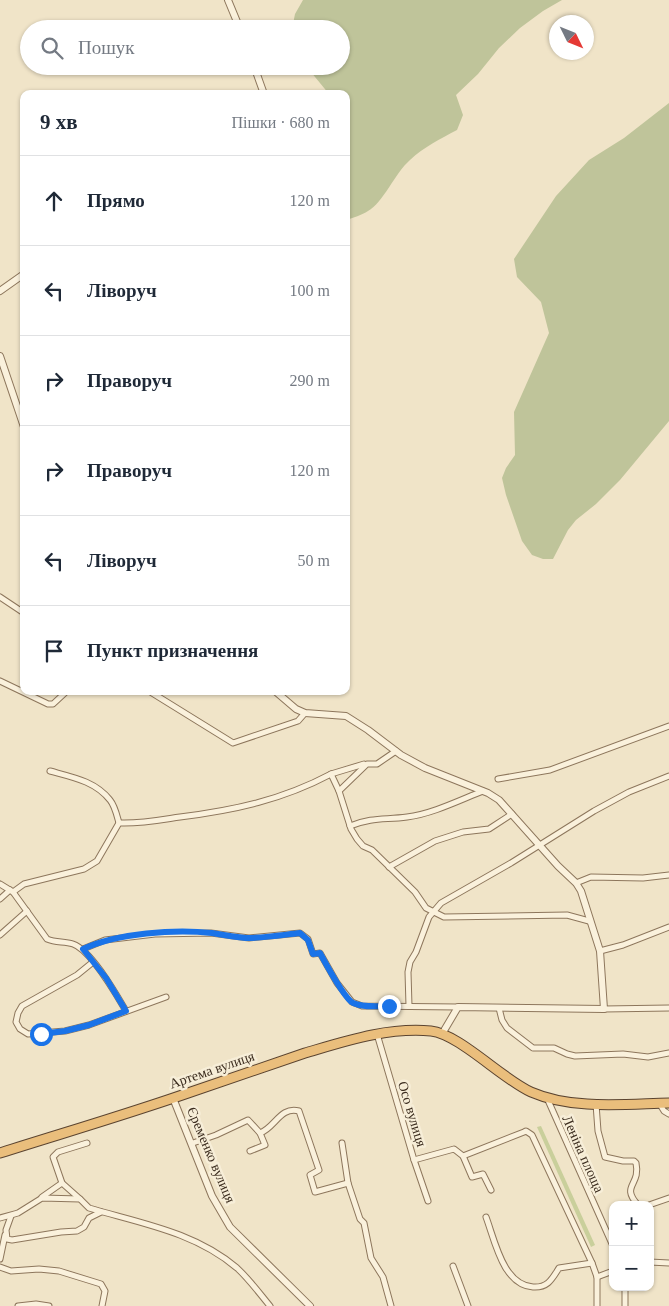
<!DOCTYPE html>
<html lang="uk">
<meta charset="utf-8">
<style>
body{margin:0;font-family:"Times New Roman",serif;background:#f2f2f3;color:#1f2937}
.controls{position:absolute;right:15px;bottom:15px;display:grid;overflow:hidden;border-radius:10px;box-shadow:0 1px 4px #0004}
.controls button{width:45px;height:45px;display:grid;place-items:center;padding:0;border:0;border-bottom:1px solid #e0e1e3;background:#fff;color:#1f2937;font:25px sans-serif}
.compass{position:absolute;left:549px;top:15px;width:45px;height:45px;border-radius:50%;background:#fff;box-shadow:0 1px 4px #0004;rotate:133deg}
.stop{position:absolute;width:15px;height:15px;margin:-11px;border:4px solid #1a73e8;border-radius:50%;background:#fff}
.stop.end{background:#1a73e8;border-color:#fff;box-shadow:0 1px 5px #0008}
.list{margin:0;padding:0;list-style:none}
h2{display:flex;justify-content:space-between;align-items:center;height:65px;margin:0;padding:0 20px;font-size:21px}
h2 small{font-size:16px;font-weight:400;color:#747a83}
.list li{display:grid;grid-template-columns:32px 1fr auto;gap:15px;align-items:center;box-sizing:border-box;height:90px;padding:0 20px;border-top:1px solid #e0e1e3}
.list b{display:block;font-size:19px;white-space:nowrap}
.list em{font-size:16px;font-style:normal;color:#747a83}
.icon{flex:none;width:28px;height:28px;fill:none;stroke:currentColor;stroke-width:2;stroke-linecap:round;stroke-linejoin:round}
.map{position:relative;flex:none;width:669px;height:1306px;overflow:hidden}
.search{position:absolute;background:#fff;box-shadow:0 1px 4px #0004;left:20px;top:20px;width:330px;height:55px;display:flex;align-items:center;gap:12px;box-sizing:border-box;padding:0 18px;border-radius:28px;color:#747a83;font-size:19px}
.panel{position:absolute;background:#fff;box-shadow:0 1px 4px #0004;left:20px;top:90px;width:330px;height:605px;border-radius:10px}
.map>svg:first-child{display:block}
.green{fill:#c9cf9b}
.cemetery{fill:#bfc49a}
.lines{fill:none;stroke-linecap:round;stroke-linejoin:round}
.minor-casing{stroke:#8d765c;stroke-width:7}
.tertiary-casing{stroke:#8d765c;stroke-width:8}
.trunk-casing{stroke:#5b4430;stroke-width:11}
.minor{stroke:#faf1dc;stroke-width:5}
.tertiary{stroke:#faf1dc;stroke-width:6}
.trunk{stroke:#eabe7c;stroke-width:9}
.route{stroke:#1a73e8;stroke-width:6}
.labels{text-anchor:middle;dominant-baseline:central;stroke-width:5;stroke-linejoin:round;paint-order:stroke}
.street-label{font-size:14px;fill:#3d2e20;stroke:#f7eed8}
</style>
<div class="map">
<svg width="669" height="1306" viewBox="0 0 669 1306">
<rect width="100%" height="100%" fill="#f0e4c8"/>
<path class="green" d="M541 1126 595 1245 591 1247 537 1127Z"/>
<g class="cemetery">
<path d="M303 0H562L543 11 520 28 499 48 478 74 456 95 463 115 457 130C440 139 424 147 410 160 395 173 383 203 368 211 362 215 353 218 346 220V94H329L306 66H341V29H292L295 14Z"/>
<path d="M669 103V421L620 480 596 504 576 520 568 530 553 559H543L532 555 522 541 506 495 502 478 506 468 515 455 514 412 549 333 541 302 517 277 514 259 556 196 589 160 624 138Z"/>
</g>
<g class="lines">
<defs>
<g id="minor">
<path d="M0 597 24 613"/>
<path d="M0 681 48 704H53L67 691"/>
<path d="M149 691 233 743 298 721 305 713"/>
<path d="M396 751 377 764H367L339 791 351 829 357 839 363 846 372 850 415 892 426 908 444 917 567 915 589 921"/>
<path d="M50 771C72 777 95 781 110 800 115 806 117 816 119 823"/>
<path d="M331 774 364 764"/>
<path d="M498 779 550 770 669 726"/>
<path d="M350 826C373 817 384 820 407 817 432 814 460 800 483 791"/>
<path d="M389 867 435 841 463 832 489 829 512 814"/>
<path d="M576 883 591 877 643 878 669 875"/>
<path d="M0 884 13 892 47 939C56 943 64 941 73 944 91 950 116 994 126 1011"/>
<path d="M13 892 24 884 84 869 97 861 119 823C140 824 160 820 180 817 235 810 282 800 331 774L339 791"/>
<path d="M0 899 10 890"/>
<path d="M0 935 27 911"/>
<path d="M83 949 105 940 155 934 211 933 249 938 300 933 308 939 313 954 320 953 337 983 352 1002 362 1006 458 1007"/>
<path d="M600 951 623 945 669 927"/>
<path d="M93 962 77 975 22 1006 18 1013 16 1022 20 1029 28 1034 41 1033 65 1031 89 1025 166 997"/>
<path d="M409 1006 408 972 410 962 416 952 429 917 441 903 511 863 594 811 629 792 669 776"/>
<path d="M499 1008 502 1020 507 1028 533 1048H554L567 1054 575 1056 623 1054 648 1057 669 1053"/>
<path d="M604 1009 669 1008"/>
<path d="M377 1034 414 1160 428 1201"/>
<path d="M547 1098 613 1246"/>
<path d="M659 1103 664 1111 669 1114"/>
<path d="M596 1104 598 1131 605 1157 623 1161H634L636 1163C641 1186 620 1185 638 1205"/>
<path d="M193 1143 216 1135 248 1120 260 1133"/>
<path d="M342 1143 348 1183 360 1219 364 1223 371 1258 383 1277 391 1306"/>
<path d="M250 1151 265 1145 260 1133C275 1128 280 1106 299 1111L319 1170 310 1175 315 1192 348 1183"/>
<path d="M463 1156 524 1132 526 1131 532 1135 592 1263 597 1277V1306"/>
<path d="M414 1160 454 1149 463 1156 472 1177 483 1174 491 1190"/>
<path d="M62 1183 53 1157 58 1152 87 1143"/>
<path d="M42 1197 62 1183 80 1199"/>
<path d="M649 1205 669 1198"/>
<path d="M11 1216 6 1230 7 1239 12 1240 61 1232 77 1231 84 1227 89 1218 101 1212"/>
<path d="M486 1217C495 1241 503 1285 533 1287 548 1288 552 1279 559 1268L592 1263"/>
<path d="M0 1218 18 1213 42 1198 80 1199 89 1208C140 1223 195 1232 237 1268 249 1279 260 1294 270 1306"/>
<path d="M0 1259 5 1235"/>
<path d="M650 1262 669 1263"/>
<path d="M453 1266 468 1306"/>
<path d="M0 1267 11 1271 39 1269 59 1271 101 1284 105 1291 102 1306"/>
<path d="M597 1277 613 1271"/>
<path d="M625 1287V1306"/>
<path d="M18 1306 36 1304 49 1306"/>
</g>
<g id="tertiary">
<path d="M228 0 240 29"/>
<path d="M254 66 264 94"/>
<path d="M0 291 24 274"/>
<path d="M0 356 24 427"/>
<path d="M275 691 296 709 305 713 346 716 368 730 401 755 425 768 488 793 499 800 558 866 576 883 581 891 600 951 604 1009 458 1007 442 1034"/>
<path d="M173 1098 212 1196 230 1227 310 1306"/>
</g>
<path id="trunk" d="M0 1153C63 1133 128 1114 191 1092 229 1079 267 1066 305 1053 346 1041 388 1027 431 1031 459 1034 502 1079 531 1092 572 1110 625 1104 669 1103"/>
</defs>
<use href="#minor" class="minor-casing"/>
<use href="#tertiary" class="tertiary-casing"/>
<use href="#trunk" class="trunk-casing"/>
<use href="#minor" class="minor"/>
<use href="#tertiary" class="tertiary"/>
<use href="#trunk" class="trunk"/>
</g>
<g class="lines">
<path class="route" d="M41 1034 65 1031 89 1025 126 1011 106 978 83 949C118 933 174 929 212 933 223 935 234 937 246 938 264 938 282 935 300 933L308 940 313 954 320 953C326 964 344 998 353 1003 364 1008 378 1006 389 1006"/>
</g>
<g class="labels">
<g class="street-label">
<text transform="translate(212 1070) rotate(-19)">Артема вулиця</text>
<text transform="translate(412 1114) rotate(73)">Осо вулиця</text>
<text transform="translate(583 1154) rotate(66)">Леніна площа</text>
<text transform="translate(211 1155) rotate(67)">Єременко вулиця</text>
</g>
</g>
</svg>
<div class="controls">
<button>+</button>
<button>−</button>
</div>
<svg class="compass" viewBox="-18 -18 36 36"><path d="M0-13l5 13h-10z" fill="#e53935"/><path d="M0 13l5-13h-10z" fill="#747a83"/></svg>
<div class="stop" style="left:41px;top:1034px"></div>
<div class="stop end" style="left:389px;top:1006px"></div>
<div class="search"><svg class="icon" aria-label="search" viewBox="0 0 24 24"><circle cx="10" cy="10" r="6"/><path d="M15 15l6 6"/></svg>Пошук</div>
<section class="panel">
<h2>9 хв<small>Пішки · 680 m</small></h2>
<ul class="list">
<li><svg class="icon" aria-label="ahead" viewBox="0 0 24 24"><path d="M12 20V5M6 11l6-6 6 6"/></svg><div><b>Прямо</b></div><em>120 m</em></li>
<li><svg class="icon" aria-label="left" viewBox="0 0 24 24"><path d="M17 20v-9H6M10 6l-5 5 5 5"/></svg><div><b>Ліворуч</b></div><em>100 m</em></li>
<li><svg class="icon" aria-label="right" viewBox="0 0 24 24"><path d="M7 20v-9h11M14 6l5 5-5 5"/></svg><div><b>Праворуч</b></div><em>290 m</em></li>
<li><svg class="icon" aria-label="right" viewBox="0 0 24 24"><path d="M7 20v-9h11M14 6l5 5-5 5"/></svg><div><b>Праворуч</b></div><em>120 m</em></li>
<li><svg class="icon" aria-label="left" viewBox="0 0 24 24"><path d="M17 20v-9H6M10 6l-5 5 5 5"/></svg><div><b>Ліворуч</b></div><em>50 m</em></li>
<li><svg class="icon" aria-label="arrive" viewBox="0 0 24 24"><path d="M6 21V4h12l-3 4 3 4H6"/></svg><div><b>Пункт призначення</b></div></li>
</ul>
</section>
</div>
